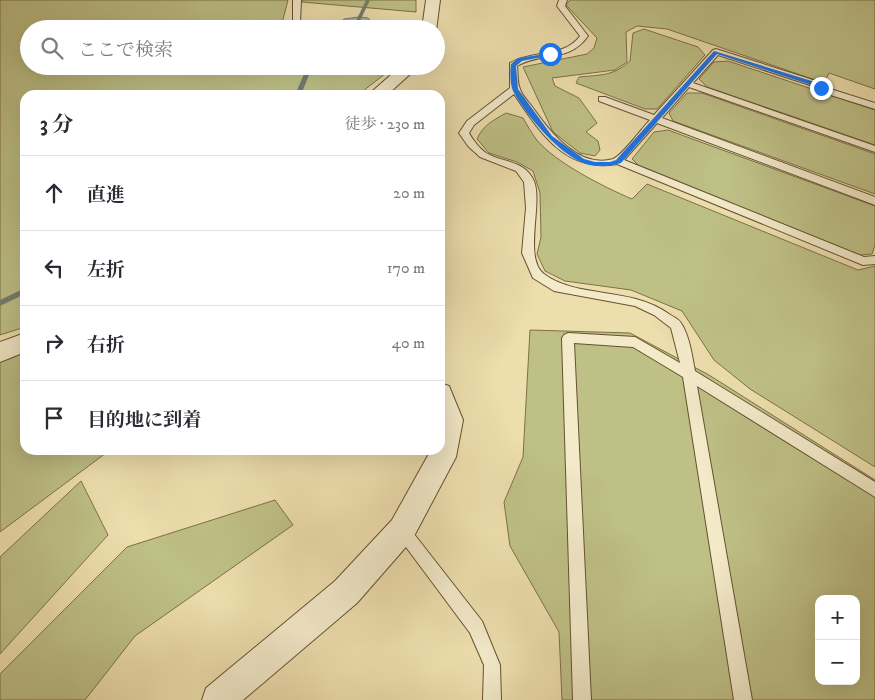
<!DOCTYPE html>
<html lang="ja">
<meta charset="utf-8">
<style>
body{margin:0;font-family:"IM FELL DW Pica","Noto Serif JP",serif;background:#f2f2f3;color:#2b2b33}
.controls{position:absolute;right:15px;bottom:15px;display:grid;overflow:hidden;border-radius:10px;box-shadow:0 5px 20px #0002}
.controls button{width:45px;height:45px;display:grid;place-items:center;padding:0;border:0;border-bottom:1px solid #e1e1e2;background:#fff;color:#2b2b33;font:25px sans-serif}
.stop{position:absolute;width:15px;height:15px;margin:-11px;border:4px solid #1a73e8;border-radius:50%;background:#fff}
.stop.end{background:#1a73e8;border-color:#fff;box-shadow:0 1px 5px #0008}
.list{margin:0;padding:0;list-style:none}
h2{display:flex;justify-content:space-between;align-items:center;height:65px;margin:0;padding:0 20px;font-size:21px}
h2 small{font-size:16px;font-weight:400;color:#7c7c81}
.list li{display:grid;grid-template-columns:32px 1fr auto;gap:15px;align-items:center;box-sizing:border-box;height:75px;padding:0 20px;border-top:1px solid #e1e1e2}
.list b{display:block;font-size:19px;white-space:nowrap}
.list em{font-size:16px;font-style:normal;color:#7c7c81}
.icon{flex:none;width:28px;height:28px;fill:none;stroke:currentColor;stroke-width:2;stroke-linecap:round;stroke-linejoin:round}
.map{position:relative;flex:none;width:875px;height:700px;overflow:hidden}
.search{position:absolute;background:#fff;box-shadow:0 5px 20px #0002;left:20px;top:20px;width:425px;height:55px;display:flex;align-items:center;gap:12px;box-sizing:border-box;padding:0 18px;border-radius:28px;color:#7c7c81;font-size:19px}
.panel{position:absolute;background:#fff;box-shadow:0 5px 20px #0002;left:20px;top:90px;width:425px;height:365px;border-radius:15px}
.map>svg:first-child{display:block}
.green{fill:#bec086;stroke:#7c7146;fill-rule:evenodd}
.water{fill:#9bbbb3;stroke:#747e6e}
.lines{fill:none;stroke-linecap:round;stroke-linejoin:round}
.stream{fill:#747e6e;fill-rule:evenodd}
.lane-casing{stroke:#675130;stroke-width:2}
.street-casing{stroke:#675130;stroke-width:2}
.lane{fill:#f3eaca;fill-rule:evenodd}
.street{fill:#f3eaca;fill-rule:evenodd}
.route{fill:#1a73e8}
</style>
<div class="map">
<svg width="875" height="700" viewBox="0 0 875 700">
<rect width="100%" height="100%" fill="#eddeae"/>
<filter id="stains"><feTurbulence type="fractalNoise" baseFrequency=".004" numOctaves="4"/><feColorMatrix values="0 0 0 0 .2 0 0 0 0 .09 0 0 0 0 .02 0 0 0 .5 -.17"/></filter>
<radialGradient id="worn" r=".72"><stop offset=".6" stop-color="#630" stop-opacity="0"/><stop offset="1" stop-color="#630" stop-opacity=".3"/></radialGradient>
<g class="green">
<path d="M0 0H288L281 27 293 29H29V66H395L358 95H25V327L0 335Z"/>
<path d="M303 0H416V12L302 2Z"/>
<path d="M570 0H875V89L829 73 824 83 667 29 637 26 626 32 627 62 615 70 552 78 555 86 579 98 597 123 586 132 598 141 600 150 595 156 580 153 553 132 523 67 587 54 594 48 597 38 566 5Z"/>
<path d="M644 29 698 47 705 55 657 109H645L576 83 579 77C600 75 614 76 630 61L633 33Z"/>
<path d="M728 61 875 110V145L707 87 699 79 714 62Z"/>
<path d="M687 93H702L875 154V194L673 121 669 113Z"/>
<path d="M506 113 523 118C527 125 531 132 536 139 554 162 604 187 632 199L647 184 858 270 875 266V467L750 389 714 360 682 311 631 290 565 281 545 271 537 254 541 237 540 193 533 171 517 162 489 153 477 139C483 125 494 120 506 113Z"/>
<path d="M668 130 875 206V245L872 254 860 255 638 165 632 159 654 132Z"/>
<path d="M530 330 630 333 709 375 875 480V700H562L559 632 510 546 504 502 523 457ZM819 599H856V681H819Z"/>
<path d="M25 350V450H110L0 532V360Z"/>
<path d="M81 481 108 535 0 654V557Z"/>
<path d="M275 500 293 525 135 636 85 700H0V674L127 547Z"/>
</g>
<path class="water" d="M359 17 368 18 373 23V27L339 25 344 19Z"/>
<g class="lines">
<g class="stream">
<path d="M366 0H370L358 25 354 26V25Z"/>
<path d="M313 66H318L309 75 301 95H295L304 74Z"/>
<path d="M25 288V294L0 306V300Z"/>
</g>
<defs>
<g id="lane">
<path d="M293 0H301L300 22 363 27 367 29H327L293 26Z"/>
<path d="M559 0H567L565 6 588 36C569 63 543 51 517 66 518 73 517 83 520 89 522 96 529 102 533 108 550 132 579 169 613 159 622 156 642 128 650 120L599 101V97H605L654 115 713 50 716 49 816 81 824 87 875 103V109L818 91 810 85 718 55 693 83 875 146V152L689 87 662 118 875 197V205L657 123 624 160 864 257 875 256V264L863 265 617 164C565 173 540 132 514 94L474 125 469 133C473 140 479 148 486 153 503 163 525 160 534 181 543 204 523 258 544 274 577 299 630 286 669 314 673 317 679 319 681 323 690 337 692 356 695 371L875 482V497L697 386 752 700H734L683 377 633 347 574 343 591 700H573L562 338 564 335 568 333 635 337 680 363 671 328 654 315 635 306 554 291 533 278 522 253 526 208 524 182 516 171 480 157 468 146 459 133 467 121 510 88V63C532 50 564 58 580 36L557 6Z"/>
<path d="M402 523 407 525 482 621 500 665 501 700H483L484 665 470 633 397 535 395 530 397 525Z"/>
</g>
<g id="street">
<path d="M426 0H440L436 31V29H422Z"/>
<path d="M401 66H419L387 95H368Z"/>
<path d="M25 333V352L0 362V342Z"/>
<path d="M440 383 449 386 463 420 456 457 412 540 357 603 243 700H202L206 688 335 581 392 520 431 450H440Z"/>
</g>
</defs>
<use href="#lane" class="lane-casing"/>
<use href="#street" class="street-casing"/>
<use href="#lane" class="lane"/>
<use href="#street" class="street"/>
</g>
<path class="route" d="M714 51 815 82 824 88 819 90 811 85 717 54 621 163C608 167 591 168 579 161 555 149 526 115 513 91 510 84 510 71 511 64L518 58 552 53V55L522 61 516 66 518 89 552 136 584 159 595 162H610L616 160Z"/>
<rect width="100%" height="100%" filter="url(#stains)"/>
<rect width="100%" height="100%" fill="url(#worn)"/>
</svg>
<div class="controls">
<button>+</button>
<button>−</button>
</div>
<div class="stop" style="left:550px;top:54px"></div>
<div class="stop end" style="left:821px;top:88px"></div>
<div class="search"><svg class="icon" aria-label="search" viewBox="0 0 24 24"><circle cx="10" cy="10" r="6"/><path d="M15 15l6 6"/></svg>ここで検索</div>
<section class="panel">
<h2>3 分<small>徒歩 · 230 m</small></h2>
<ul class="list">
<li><svg class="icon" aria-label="ahead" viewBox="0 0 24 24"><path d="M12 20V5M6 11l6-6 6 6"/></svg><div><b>直進</b></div><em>20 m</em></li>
<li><svg class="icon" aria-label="left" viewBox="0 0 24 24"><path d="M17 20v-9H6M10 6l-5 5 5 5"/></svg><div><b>左折</b></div><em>170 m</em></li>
<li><svg class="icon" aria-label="right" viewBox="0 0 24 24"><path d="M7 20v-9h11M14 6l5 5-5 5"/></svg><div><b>右折</b></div><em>40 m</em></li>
<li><svg class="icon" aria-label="arrive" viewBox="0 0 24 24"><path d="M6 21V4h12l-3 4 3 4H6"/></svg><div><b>目的地に到着</b></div></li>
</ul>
</section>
</div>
